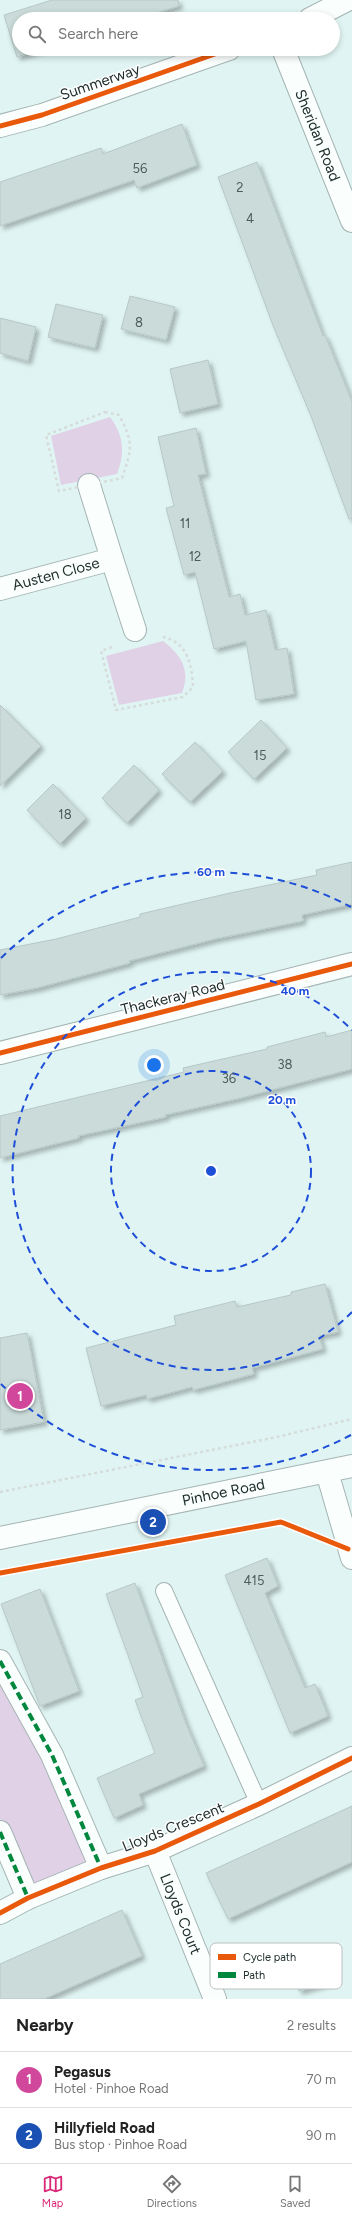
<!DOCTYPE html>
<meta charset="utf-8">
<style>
body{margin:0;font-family:Figtree,sans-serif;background:#f6f6f6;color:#222}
.you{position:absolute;left:154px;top:1065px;width:14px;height:14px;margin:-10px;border:3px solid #fff;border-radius:50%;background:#1a73e8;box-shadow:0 0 0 6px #1a73e833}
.badge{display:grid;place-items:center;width:26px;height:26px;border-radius:50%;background:#db2777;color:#fff;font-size:13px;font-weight:700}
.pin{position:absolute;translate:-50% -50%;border:2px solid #fff;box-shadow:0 1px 4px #0006}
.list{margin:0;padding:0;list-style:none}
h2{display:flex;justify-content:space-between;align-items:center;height:52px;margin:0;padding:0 16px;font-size:17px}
h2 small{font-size:13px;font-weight:400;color:#767676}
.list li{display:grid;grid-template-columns:26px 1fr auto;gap:12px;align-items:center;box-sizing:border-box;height:56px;padding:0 16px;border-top:1px solid #e0e0e0}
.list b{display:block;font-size:15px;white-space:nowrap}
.list p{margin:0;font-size:13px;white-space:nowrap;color:#767676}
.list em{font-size:13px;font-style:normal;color:#767676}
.icon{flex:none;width:22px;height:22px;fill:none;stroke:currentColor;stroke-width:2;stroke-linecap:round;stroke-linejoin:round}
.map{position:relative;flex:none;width:352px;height:1999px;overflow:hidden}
.search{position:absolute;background:#fff;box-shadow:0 2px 6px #0003;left:12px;right:12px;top:12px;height:44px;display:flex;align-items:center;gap:10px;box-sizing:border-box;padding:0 14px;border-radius:22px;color:#767676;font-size:15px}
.sheet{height:164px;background:#fff}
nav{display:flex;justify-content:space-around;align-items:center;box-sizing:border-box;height:56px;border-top:1px solid #e0e0e0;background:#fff;font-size:11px;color:#767676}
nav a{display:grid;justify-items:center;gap:2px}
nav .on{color:#db2777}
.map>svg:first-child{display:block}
.green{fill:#e0d1e7}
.building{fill:#cadbd9;stroke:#b7c8c6;filter:url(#shadow)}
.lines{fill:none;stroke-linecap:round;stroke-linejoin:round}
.lane-casing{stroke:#a4b4b3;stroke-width:18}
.street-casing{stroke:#a4b4b3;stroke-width:24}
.secondary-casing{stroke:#a4b4b3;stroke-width:24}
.path{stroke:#d5dcda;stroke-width:2.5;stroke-dasharray:3 3;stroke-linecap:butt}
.lane{stroke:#fafefd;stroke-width:16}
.street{stroke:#fafefd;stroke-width:22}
.secondary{stroke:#fafefd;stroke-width:22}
.quiet{stroke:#00873e;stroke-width:4;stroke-dasharray:8 4;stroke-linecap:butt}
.cycleway-casing{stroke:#fff;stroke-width:8}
.cycleway{stroke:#e8590c;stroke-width:5}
.ring{fill:none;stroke:#1d4ed8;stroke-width:2;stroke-dasharray:7 5}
.labels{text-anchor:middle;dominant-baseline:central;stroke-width:3;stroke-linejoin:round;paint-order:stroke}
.number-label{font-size:13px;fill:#4b5c5a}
.street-label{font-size:15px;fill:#20302e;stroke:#fff}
.key{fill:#fff;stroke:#bcc1c0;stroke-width:1}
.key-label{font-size:11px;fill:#20302e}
.centre{fill:#1d4ed8;stroke:#fff;stroke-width:2}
.ring-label{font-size:12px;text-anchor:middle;font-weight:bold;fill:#1d4ed8;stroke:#fff;stroke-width:3;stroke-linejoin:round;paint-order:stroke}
</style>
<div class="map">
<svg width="352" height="1999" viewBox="0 0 352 1999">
<defs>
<filter id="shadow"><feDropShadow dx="3.5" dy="3.5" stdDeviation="2" flood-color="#0004"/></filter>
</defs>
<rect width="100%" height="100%" fill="#e0f5f3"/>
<g class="green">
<path d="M110 417C124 436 125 452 117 474L61 485 51 436Z"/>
<path d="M163 641C181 655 191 670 182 693L119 705 106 656Z"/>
<path d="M0 1674 46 1757 91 1861 30 1889 0 1821Z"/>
</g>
<g class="building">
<path d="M52 0H178L179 6 137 19H19V49H42L17 57 4 15Z"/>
<path d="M182 124 197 165 137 188 134 180 0 226V182L101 148 103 154Z"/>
<path d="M257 162 323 336 325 335 352 402V518L349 519 311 416 274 328 218 177Z"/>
<path d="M130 296 175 307 166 340 121 329Z"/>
<path d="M56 304 103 315 95 348 48 337Z"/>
<path d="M0 318 36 327 28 361 0 353Z"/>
<path d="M208 360 218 404 180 413 170 369Z"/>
<path d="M196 428 206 474 198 475 229 597 240 594 245 615 266 610 275 650 287 648 294 694 256 700 246 641 214 649 195 572 184 575 166 508 174 506 158 437Z"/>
<path d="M0 705 41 746 0 786Z"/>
<path d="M261 720 287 748 254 779 228 752Z"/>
<path d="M195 742 223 771 190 802 162 774Z"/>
<path d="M134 765 159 790 127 823 102 798Z"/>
<path d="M53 784 86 818 60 844 27 810Z"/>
<path d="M352 862V904L302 915 303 921 215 939 129 961 130 963 37 988 0 995V950L56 939 140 917V914L230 893 317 875 316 870Z"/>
<path d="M352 1030V1069L241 1098 165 1115 166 1117 78 1136 79 1138 0 1158V1116L184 1072 183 1068 267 1049V1047L325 1032 326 1037Z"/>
<path d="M325 1284 338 1332 319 1336 323 1349 252 1368 254 1374 193 1390 192 1387 147 1399 146 1395 101 1406 86 1348 176 1325 174 1316 235 1301 237 1307 291 1295V1292Z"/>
<path d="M27 1333 44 1422 0 1430V1338Z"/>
<path d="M267 1558 278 1586 265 1593 305 1688 315 1684 328 1716 290 1733 225 1575Z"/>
<path d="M135 1583 186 1724 204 1766 139 1794 143 1805 114 1818 97 1778 155 1753 135 1700 143 1697 106 1594Z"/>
<path d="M40 1589 79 1691 40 1706 1 1604Z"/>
<path d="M352 1806V1862L228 1919 206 1873Z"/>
<path d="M122 1910 142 1956 44 1999H0V1964Z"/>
<path d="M320 1944 331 1982 299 1991 288 1952Z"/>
</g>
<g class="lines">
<defs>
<path id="lane" d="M164 1591 259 1804"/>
<g id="street">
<path d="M310 19 347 0"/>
<path id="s1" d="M283 49 352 221"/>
<path d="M0 126 42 115 229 49"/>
<path d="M112 559 135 630"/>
<path id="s2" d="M0 589 112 559 89 485"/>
<path d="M0 1053 352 964"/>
<path d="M327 1472 352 1558"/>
<path d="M0 1661 52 1755 101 1868"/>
<path d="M0 1832 28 1898"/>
<path id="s3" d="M155 1851 215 1999"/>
<path d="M0 1913 28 1898 101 1868 155 1851 259 1804 352 1758"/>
</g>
<g id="secondary">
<path id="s4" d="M0 1538 352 1466"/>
</g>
</defs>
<use href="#lane" class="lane-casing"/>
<use href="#street" class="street-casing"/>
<use href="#secondary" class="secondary-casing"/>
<g class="path">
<path d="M105 412 119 415C134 443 132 449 122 478L59 491 46 435Z"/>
<path d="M112 647 101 651 116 710 183 697 193 687C192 666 188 642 163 637"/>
<path d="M0 1492 277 1437 352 1419"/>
</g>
<use href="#lane" class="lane"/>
<use href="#street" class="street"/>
<use href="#secondary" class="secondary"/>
<g class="quiet">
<path d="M0 1661 52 1755 101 1868"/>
<path d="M0 1832 28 1898"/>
</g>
<defs>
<g id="cycleway">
<path d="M0 126 42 115 229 49"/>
<path d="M0 1053 352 964"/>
<path d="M0 1573 281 1522 348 1549"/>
<path d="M0 1913 28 1898 101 1868 155 1851 259 1804 352 1758"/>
</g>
</defs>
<use href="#cycleway" class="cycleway-casing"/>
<use href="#cycleway" class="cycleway"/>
</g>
<g class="ring">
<circle cx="211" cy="1171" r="100"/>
<path d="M352 1312A199 199 0 1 1 352 1030"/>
<path d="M351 1435A299 299 0 0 1 1 1384M1 958A299 299 0 0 1 351 907"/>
</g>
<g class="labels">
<g class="number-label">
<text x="140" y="168">56</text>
<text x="240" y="187">2</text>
<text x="250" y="218">4</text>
<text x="139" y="322">8</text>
<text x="185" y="523">11</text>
<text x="195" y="556">12</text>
<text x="260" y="755">15</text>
<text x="65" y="814">18</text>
<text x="285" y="1064">38</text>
<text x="229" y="1078">36</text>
<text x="254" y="1580">415</text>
</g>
<g class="street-label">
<text transform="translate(100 82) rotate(-19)">Summerway</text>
<text stroke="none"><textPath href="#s1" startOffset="93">Sheridan Road</textPath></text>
<text stroke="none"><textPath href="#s2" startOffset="58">Austen Close</textPath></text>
<text transform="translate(173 997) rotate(-14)">Thackeray Road</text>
<text stroke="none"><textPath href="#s4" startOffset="228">Pinhoe Road</textPath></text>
<text transform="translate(173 1827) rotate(-22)">Lloyds Crescent</text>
<text stroke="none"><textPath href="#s3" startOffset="68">Lloyds Court</textPath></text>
</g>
</g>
<rect x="210" y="1943" width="132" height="46" rx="6" class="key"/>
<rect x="218" y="1954" width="18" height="6" fill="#e8590c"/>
<rect x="218" y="1972" width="18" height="6" fill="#00873e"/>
<g class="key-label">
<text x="243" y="1961">Cycle path</text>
<text x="243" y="1979">Path</text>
</g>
<circle cx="211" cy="1171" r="6" class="centre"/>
<g class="ring-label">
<text x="211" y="876">60 m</text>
<text x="295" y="995">40 m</text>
<text x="282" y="1104">20 m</text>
</g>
</svg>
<div class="you"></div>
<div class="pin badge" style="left:20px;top:1396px;background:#d1479c">1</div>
<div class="pin badge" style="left:153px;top:1522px;background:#1a4fb4">2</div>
<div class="search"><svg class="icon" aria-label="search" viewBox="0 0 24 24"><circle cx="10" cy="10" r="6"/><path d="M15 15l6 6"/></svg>Search here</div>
</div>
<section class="sheet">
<h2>Nearby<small>2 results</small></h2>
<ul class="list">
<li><span class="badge" style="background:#d1479c">1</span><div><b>Pegasus</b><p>Hotel · Pinhoe Road</p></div><em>70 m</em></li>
<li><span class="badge" style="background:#1a4fb4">2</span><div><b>Hillyfield Road</b><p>Bus stop · Pinhoe Road</p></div><em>90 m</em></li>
</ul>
</section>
<nav>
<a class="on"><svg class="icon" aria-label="map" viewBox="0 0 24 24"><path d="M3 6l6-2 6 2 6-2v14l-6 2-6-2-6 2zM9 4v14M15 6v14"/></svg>Map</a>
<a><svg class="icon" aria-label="directions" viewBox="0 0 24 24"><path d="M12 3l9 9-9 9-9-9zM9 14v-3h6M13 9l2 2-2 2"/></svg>Directions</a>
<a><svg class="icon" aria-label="saved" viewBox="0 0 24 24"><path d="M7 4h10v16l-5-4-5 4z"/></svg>Saved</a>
</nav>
